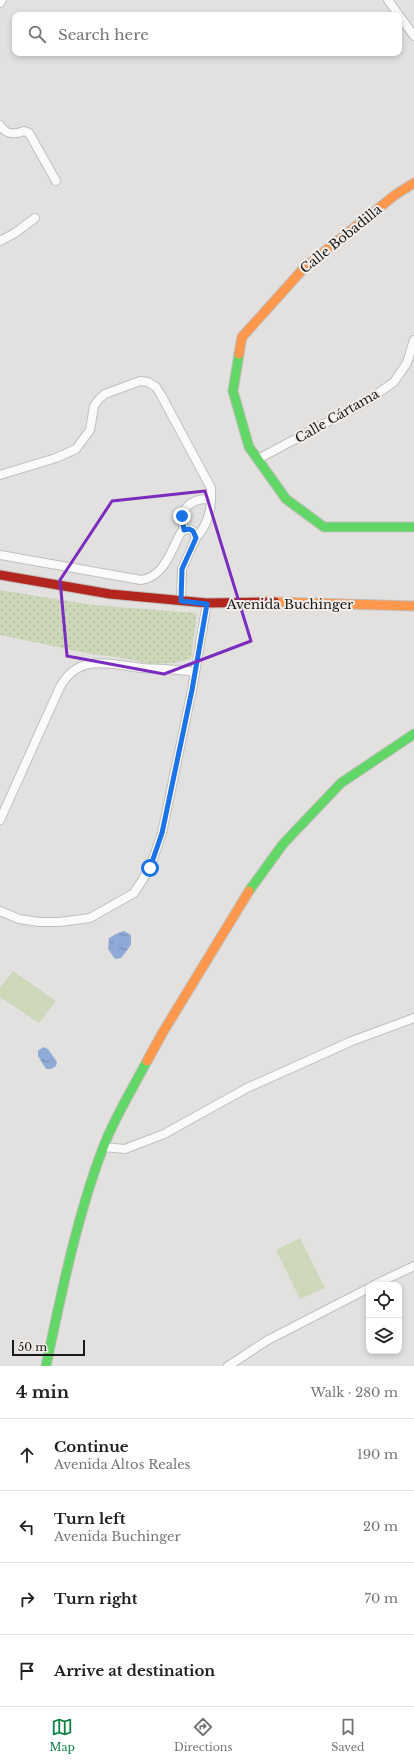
<!DOCTYPE html>
<meta charset="utf-8">
<style>
body{margin:0;font-family:"Libre Baskerville",serif;background:#f2f2f2;color:#202124}
.controls{position:absolute;right:12px;bottom:12px;display:grid;overflow:hidden;border-radius:8px;box-shadow:0 2px 6px #0003}
.controls button{width:36px;height:36px;display:grid;place-items:center;padding:0;border:0;border-bottom:1px solid #e0e0e0;background:#fff;color:#202124;font:20px sans-serif}
.scale{position:absolute;left:12px;bottom:10px;width:73px;box-sizing:border-box;padding-left:4px;border:2px solid #1a1818;border-top:0;font-size:11px;line-height:14px;white-space:nowrap;color:#1a1818;-webkit-text-stroke:3px #f1edeb;paint-order:stroke}
.stop{position:absolute;width:12px;height:12px;margin:-9px;border:3px solid #1a73e8;border-radius:50%;background:#fff}
.stop.end{background:#1a73e8;border-color:#fff;box-shadow:0 1px 4px #0008}
.list{margin:0;padding:0;list-style:none}
h2{display:flex;justify-content:space-between;align-items:center;height:52px;margin:0;padding:0 16px;font-size:17px}
h2 small{font-size:13px;font-weight:400;color:#757577}
.list li{display:grid;grid-template-columns:26px 1fr auto;gap:12px;align-items:center;box-sizing:border-box;height:72px;padding:0 16px;border-top:1px solid #e0e0e0}
.list b{display:block;font-size:15px;white-space:nowrap}
.list p{margin:0;font-size:13px;white-space:nowrap;color:#757577}
.list em{font-size:13px;font-style:normal;color:#757577}
.icon{flex:none;width:22px;height:22px;fill:none;stroke:currentColor;stroke-width:2;stroke-linecap:round;stroke-linejoin:round}
.map{position:relative;flex:none;width:414px;height:1366px;overflow:hidden}
.search{position:absolute;background:#fff;box-shadow:0 2px 6px #0003;left:12px;right:12px;top:12px;height:44px;display:flex;align-items:center;gap:10px;box-sizing:border-box;padding:0 14px;border-radius:8px;color:#757577;font-size:15px}
.sheet{height:340px;background:#fff}
nav{display:flex;justify-content:space-around;align-items:center;box-sizing:border-box;height:56px;border-top:1px solid #e0e0e0;background:#fff;font-size:11px;color:#757577}
nav a{display:grid;justify-items:center;gap:2px}
nav .on{color:#0b8043}
.map>svg:first-child{display:block}
.green{fill:url(#green-dots)}
.pitch{fill:#ccd8b9}
.water{fill:url(#water-ripples)}
.lines{fill:none;stroke-linecap:round;stroke-linejoin:round}
.street-casing{stroke:#c0bfbd;stroke-width:10}
.fast-casing{stroke:#c0bfbd;stroke-width:11}
.slow-casing{stroke:#c0bfbd;stroke-width:11}
.jam-casing{stroke:#c0bfbd;stroke-width:11}
.street{stroke:#fbfafa;stroke-width:8}
.fast{stroke:#63d668;stroke-width:9}
.slow{stroke:#ff974d;stroke-width:9}
.jam{stroke:#b3261e;stroke-width:9}
.route{stroke:#1a73e8;stroke-width:5}
.marked{fill:none;stroke:#7b2cbf;stroke-width:3;stroke-linejoin:round}
.labels{text-anchor:middle;dominant-baseline:central;stroke-width:4;stroke-linejoin:round;paint-order:stroke}
.street-label{font-size:13px;fill:#1a1818;stroke:#f1edeb}
</style>
<div class="map">
<svg width="414" height="1366" viewBox="0 0 414 1366">
<defs>
<pattern id="green-dots" width="8" height="8" patternUnits="userSpaceOnUse"><rect width="8" height="8" fill="#ccd8b9"/><path d="M2 2h.1M6 6h.1" fill="none" stroke="#afb99e" stroke-width="1.8" stroke-linecap="round"/></pattern>
<pattern id="water-ripples" width="26" height="14" patternUnits="userSpaceOnUse"><rect width="26" height="14" fill="#90aad7"/><path d="M2 4q2-2 4 0t4 0M15 11q2-2 4 0t4 0" fill="none" stroke="#7589ad"/></pattern>
</defs>
<rect width="100%" height="100%" fill="#e3e1df"/>
<path class="green" d="M0 590 93 605 197 613 191 659 173 663 150 664 122 658 91 654 0 635Z"/>
<g class="pitch">
<path d="M13 971 56 1001 39 1023 0 997V988Z"/>
<path d="M300 1238 325 1288 300 1299 276 1250Z"/>
</g>
<g class="water">
<path d="M124 931 131 935V945L121 958 115 959 108 949 109 938 118 933Z"/>
<path d="M43 1047 48 1049 57 1062 56 1066 51 1069H46L38 1056V1051Z"/>
</g>
<g class="lines">
<defs>
<g id="street">
<path d="M388 0 414 36"/>
<path d="M0 3 2 0"/>
<path d="M0 125C6 135 14 135 24 131L29 133 56 181"/>
<path d="M0 241 15 233 35 218"/>
<path d="M258 459 367 401 394 382 407 363 414 340"/>
<path d="M0 475 56 458 76 449 90 430 94 406 99 399 105 394 140 381 148 382 156 387 161 395 211 488C212 508 209 523 196 538"/>
<path d="M184 530C179 508 190 498 211 499"/>
<path d="M0 555 141 580C164 577 171 551 180 534 183 529 188 528 193 531L196 538 182 569 181 601"/>
<path d="M0 820 60 687C79 652 111 665 142 668 160 669 177 669 194 672"/>
<path d="M0 911 19 919 39 922H60L90 918 134 893 150 868 162 833 192 690 207 603"/>
<path d="M103 1147 125 1149 164 1134 247 1088 352 1041 414 1018"/>
<path d="M374 1285 414 1266"/>
<path d="M228 1366 268 1340 369 1288"/>
</g>
<g id="fast">
<path d="M239 354 233 391 249 447 286 499 324 527H414"/>
<path d="M249 891 283 844 341 783 414 734"/>
<path d="M46 1366C61 1295 77 1216 103 1148 114 1118 132 1090 147 1061"/>
</g>
<g id="slow">
<path d="M239 354 242 337 304 268 395 195 414 183"/>
<path d="M275 602 414 606"/>
<path d="M147 1061 163 1032 249 891"/>
</g>
<path id="jam" d="M0 575 110 594 207 603 275 602"/>
</defs>
<use href="#street" class="street-casing"/>
<use href="#fast" class="fast-casing"/>
<use href="#slow" class="slow-casing"/>
<use href="#jam" class="jam-casing"/>
<use href="#street" class="street"/>
<use href="#fast" class="fast"/>
<use href="#slow" class="slow"/>
<use href="#jam" class="jam"/>
</g>
<g class="lines">
<path class="route" d="M150 868 162 833 192 690 207 604 181 601 182 569 196 538 193 531 189 529 184 530 182 516"/>
</g>
<path class="marked" d="M205 491 251 641 164 674 67 656 60 580 112 501Z"/>
<g class="labels">
<g class="street-label">
<text transform="translate(341 239) rotate(-39)">Calle Bobadilla</text>
<text transform="translate(337 416) rotate(-30)">Calle Cártama</text>
<text x="290" y="604">Avenida Buchinger</text>
</g>
</g>
</svg>
<div class="controls">
<button><svg class="icon" aria-label="locate" viewBox="0 0 24 24"><circle cx="12" cy="12" r="6"/><path d="M12 2v4M12 18v4M2 12h4M18 12h4"/></svg></button>
<button><svg class="icon" aria-label="layers" viewBox="0 0 24 24"><path d="M12 4l9 5-9 5-9-5zM3 14l9 5 9-5"/></svg></button>
</div>
<div class="scale">50 m</div>
<div class="stop" style="left:150px;top:868px"></div>
<div class="stop end" style="left:182px;top:516px"></div>
<div class="search"><svg class="icon" aria-label="search" viewBox="0 0 24 24"><circle cx="10" cy="10" r="6"/><path d="M15 15l6 6"/></svg>Search here</div>
</div>
<section class="sheet">
<h2>4 min<small>Walk · 280 m</small></h2>
<ul class="list">
<li><svg class="icon" aria-label="ahead" viewBox="0 0 24 24"><path d="M12 20V5M6 11l6-6 6 6"/></svg><div><b>Continue</b><p>Avenida Altos Reales</p></div><em>190 m</em></li>
<li><svg class="icon" aria-label="left" viewBox="0 0 24 24"><path d="M17 20v-9H6M10 6l-5 5 5 5"/></svg><div><b>Turn left</b><p>Avenida Buchinger</p></div><em>20 m</em></li>
<li><svg class="icon" aria-label="right" viewBox="0 0 24 24"><path d="M7 20v-9h11M14 6l5 5-5 5"/></svg><div><b>Turn right</b></div><em>70 m</em></li>
<li><svg class="icon" aria-label="arrive" viewBox="0 0 24 24"><path d="M6 21V4h12l-3 4 3 4H6"/></svg><div><b>Arrive at destination</b></div></li>
</ul>
</section>
<nav>
<a class="on"><svg class="icon" aria-label="map" viewBox="0 0 24 24"><path d="M3 6l6-2 6 2 6-2v14l-6 2-6-2-6 2zM9 4v14M15 6v14"/></svg>Map</a>
<a><svg class="icon" aria-label="directions" viewBox="0 0 24 24"><path d="M12 3l9 9-9 9-9-9zM9 14v-3h6M13 9l2 2-2 2"/></svg>Directions</a>
<a><svg class="icon" aria-label="saved" viewBox="0 0 24 24"><path d="M7 4h10v16l-5-4-5 4z"/></svg>Saved</a>
</nav>
